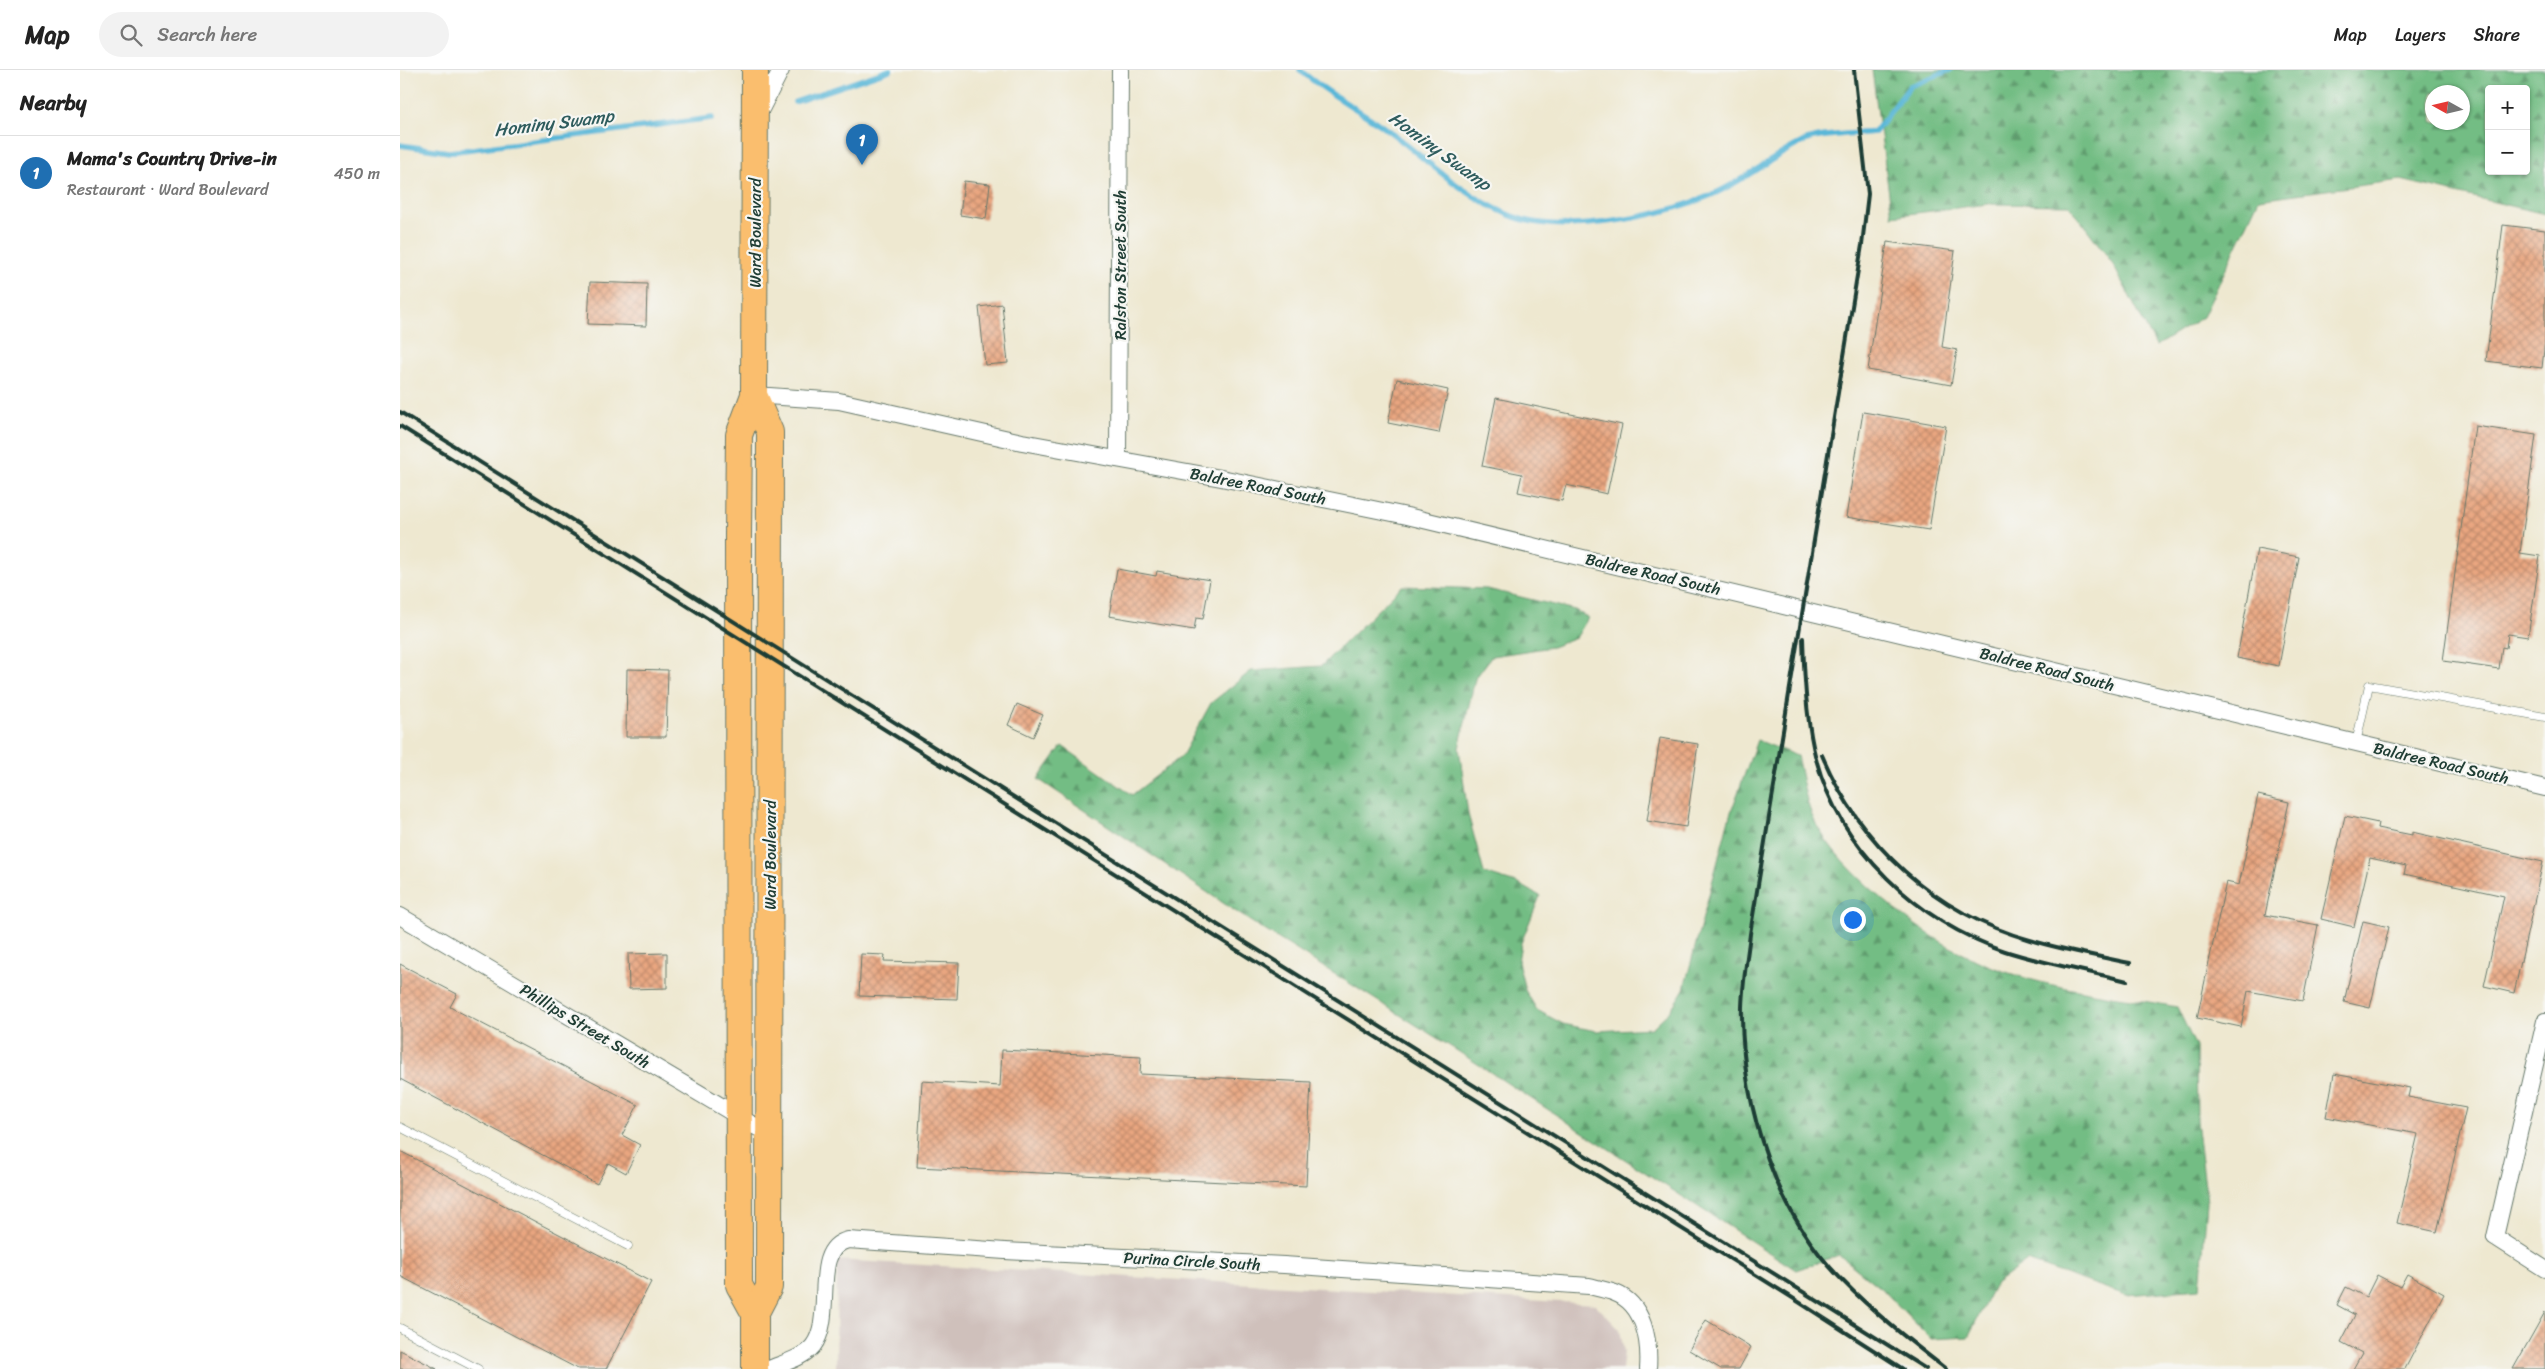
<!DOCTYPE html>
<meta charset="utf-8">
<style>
body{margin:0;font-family:Sriracha,sans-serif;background:#f2f2f2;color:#222}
.controls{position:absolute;right:15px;top:15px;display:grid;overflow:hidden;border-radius:5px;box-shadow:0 1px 4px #0004}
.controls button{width:45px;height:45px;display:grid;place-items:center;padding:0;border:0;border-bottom:1px solid #e0e0e0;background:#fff;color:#222;font:25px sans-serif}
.compass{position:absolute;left:2025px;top:15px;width:45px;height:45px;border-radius:50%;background:#fff;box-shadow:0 1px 4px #0004;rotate:278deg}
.you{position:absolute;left:1452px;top:849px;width:18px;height:18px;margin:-12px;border:4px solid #fff;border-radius:50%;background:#1a73e8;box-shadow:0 0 0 8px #1a73e833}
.badge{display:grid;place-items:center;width:32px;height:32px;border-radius:50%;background:#1f6fb2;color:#fff;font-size:16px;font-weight:700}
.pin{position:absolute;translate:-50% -41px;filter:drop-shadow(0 1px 2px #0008)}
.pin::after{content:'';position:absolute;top:26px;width:18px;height:15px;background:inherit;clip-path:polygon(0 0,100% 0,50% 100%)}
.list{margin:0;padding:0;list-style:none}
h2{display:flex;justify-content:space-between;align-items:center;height:65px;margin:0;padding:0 20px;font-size:21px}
h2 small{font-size:16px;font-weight:400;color:#767676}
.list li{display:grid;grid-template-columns:32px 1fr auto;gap:15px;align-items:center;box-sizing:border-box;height:75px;padding:0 20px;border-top:1px solid #e0e0e0}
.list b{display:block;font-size:19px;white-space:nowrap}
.list p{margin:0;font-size:16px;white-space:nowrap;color:#767676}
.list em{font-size:16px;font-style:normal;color:#767676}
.icon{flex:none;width:28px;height:28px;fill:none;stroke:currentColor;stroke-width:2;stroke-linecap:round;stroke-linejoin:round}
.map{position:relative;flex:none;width:2145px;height:1299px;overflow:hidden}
header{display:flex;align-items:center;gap:30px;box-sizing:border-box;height:70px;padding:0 25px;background:#fff;border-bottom:1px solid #e0e0e0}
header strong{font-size:24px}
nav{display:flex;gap:28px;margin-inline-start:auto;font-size:18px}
.search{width:350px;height:45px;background:#f2f2f2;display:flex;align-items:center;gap:12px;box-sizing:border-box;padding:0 18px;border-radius:28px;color:#767676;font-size:19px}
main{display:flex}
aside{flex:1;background:#fff}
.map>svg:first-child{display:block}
.industrial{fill:#cfc0bb}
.forest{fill:url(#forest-firs);stroke:#497d5c;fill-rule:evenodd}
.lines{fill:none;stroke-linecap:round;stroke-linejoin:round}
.stream{stroke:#5ab7d8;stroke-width:5.5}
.building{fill:url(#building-cross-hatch)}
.service-casing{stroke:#67796b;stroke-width:9}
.minor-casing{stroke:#67796b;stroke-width:18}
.trunk-casing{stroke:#67796b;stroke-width:28}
.service{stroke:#fff;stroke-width:8}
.minor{stroke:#fff;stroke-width:16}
.trunk{stroke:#fabe6e;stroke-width:26}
.rail{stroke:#1f3d34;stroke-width:4}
.labels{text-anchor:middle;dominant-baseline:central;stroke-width:4.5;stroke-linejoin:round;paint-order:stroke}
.street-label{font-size:16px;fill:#1f3d34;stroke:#f6f6f2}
.water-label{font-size:18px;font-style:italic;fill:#2e5c5d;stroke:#f6f6f2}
</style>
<header>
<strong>Map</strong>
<div class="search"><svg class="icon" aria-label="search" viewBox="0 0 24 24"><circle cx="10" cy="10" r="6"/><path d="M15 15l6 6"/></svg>Search here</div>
<nav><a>Map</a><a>Layers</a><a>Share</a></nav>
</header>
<main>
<aside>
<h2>Nearby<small></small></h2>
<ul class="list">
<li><span class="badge">1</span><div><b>Mama's Country Drive-in</b><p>Restaurant · Ward Boulevard</p></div><em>450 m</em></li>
</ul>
</aside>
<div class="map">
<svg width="2145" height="1299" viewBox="0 0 2145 1299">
<defs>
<pattern id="forest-firs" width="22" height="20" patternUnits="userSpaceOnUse" patternTransform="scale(1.25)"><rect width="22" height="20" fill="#73bd84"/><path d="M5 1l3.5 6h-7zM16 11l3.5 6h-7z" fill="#5e9b6d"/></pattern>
<pattern id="building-cross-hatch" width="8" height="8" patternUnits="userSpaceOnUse" patternTransform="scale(1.25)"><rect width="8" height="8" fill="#e9a680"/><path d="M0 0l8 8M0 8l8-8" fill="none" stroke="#bc886a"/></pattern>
</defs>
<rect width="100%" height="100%" fill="#f6f6f2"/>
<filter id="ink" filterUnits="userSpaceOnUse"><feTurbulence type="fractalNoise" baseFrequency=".02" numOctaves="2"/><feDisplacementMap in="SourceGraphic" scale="10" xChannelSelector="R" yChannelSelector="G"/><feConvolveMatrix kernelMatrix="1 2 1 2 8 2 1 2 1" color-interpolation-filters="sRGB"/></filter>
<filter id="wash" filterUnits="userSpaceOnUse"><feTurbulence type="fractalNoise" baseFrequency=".0096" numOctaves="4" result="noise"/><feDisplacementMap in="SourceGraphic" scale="20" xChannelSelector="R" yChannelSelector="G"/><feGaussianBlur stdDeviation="1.12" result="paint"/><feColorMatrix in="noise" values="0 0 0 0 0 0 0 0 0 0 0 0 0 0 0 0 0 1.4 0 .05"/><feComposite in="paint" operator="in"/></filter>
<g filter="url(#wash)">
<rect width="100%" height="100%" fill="#eee8d0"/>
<path class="industrial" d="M437 1190 1195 1234 1220 1260 1224 1282 1222 1299H436Z"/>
<g class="forest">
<path d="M1472 0H2145V144L2001 110 1859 129 1803 247 1756 276 1711 191 1669 135 1588 134 1492 146ZM2089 19H2126V101H2089ZM2032 22H2062V52H2032Z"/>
<path d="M1002 516 1087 519 1175 540 1188 548 1176 568 1152 577 1092 586 1075 609 1059 678 1068 744 1084 803 1119 814 1140 826 1121 873 1118 892 1125 920 1137 940 1163 954 1196 961 1252 958 1270 941 1284 919 1330 745 1357 670 1397 686C1402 706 1406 735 1415 752 1429 779 1454 804 1477 824 1515 858 1557 885 1606 902 1661 921 1720 926 1777 937L1796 977 1797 1051 1807 1132 1800 1219 1726 1225 1627 1191 1595 1214 1568 1267 1531 1269 1484 1221 1439 1185 1396 1200 1056 980 850 851 638 709 662 676 732 725 782 686 811 633 851 601 921 596Z"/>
</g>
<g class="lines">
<g class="stream">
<path d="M900 0C928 25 963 41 993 64 1030 93 1063 125 1107 144 1159 168 1258 147 1309 126 1344 112 1373 85 1407 70 1421 64 1458 64 1475 62L1510 16 1550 0"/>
<path d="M395 32 490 0"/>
<path d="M0 75 49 82 312 48"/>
</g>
</g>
<g id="blocks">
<g class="building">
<path d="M564 111 590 114 586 149 560 145Z"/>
<path d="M2103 155 2145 160V270L2142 298 2086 291Z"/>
<path d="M1487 172 1555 181 1542 277 1557 280 1551 315 1468 300Z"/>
<path d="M190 212 247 214 246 256 188 254Z"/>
<path d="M602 234 608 293 585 295 579 237Z"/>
<path d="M997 309 1048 320 1039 363 988 353Z"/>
<path d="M1096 328 1222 355 1207 424 1166 415 1162 431 1118 422 1122 404 1082 396Z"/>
<path d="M1463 342 1546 356 1529 460 1446 447Z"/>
<path d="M2075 356 2136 365 2120 483 2140 486 2128 567 2108 564 2106 578 2102 577 2099 599 2043 591Z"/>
<path d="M1857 479 1899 487 1879 596 1837 588Z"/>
<path d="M717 499 756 506 757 501 810 510 803 549 796 548 794 560 709 546Z"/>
<path d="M227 599 268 600 266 667H226Z"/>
<path d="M617 634 643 645 633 667 608 655Z"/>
<path d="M1260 668 1298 674 1286 757 1247 751Z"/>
<path d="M1858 725 1889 732 1865 845 1918 855 1903 931 1848 921 1841 957 1797 948 1826 812 1839 815Z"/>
<path d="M1945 746 1978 753 1977 758 2012 765V762L2143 792 2114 923 2084 916 2104 826 2004 804 2006 796 1970 788 1954 857 1921 849Z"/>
<path d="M1963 851 1989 857 1970 938 1944 932Z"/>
<path d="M267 883V918L229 919 228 884Z"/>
<path d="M461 884 485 885 484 891 559 893 557 929 459 926Z"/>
<path d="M0 894 57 924 50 937 238 1035 222 1065 240 1075 226 1103 208 1093 197 1114 0 1009Z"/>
<path d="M602 980 741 987 740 1004 911 1012 906 1116 517 1097 522 1011 600 1016Z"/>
<path d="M1934 1004 2010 1018 2008 1027 2066 1038 2037 1162 1997 1153 2018 1064 1926 1047Z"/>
<path d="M0 1081 251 1212 206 1299H178L0 1206Z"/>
<path d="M2007 1204 2044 1224 2005 1299H1953L1962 1283 1941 1272 1955 1245 1937 1235 1946 1217 1966 1227 1977 1205 2000 1217Z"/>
<path d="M2145 1242V1299H2113Z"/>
<path d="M1306 1250 1351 1277 1339 1299H1321L1289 1280Z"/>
<path d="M0 1280 37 1299H0Z"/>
</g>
</g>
</g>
<g filter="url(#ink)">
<use href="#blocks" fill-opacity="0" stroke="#67796b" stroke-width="1"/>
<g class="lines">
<defs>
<g id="service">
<path d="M1956 673 1969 615 2145 647"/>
<path d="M0 1057 228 1176"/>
<path d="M0 1258 78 1299"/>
</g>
<g id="minor">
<path d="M358 45 381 0"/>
<path d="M354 325 439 331 622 372 821 408 1007 446 2145 718"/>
<path d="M718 389 720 0"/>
<path d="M0 846 370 1065"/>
<path d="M2145 951 2095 1167 2145 1199"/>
<path d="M369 1299C383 1293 403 1288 413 1276 436 1246 409 1179 448 1170L605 1181 884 1195 1189 1216C1197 1218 1207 1220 1215 1223 1244 1234 1250 1271 1248 1299"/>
</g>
<g id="trunk">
<path d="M355 0 354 325 339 365 338 465 339 1215 355 1244"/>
<path d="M354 325 370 362 369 1217 355 1244V1299"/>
</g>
</defs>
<use href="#service" class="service-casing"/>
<use href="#minor" class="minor-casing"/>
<use href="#trunk" class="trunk-casing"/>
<use href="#service" class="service"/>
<use href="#minor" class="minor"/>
<use href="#trunk" class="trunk"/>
<g class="rail">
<path d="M1454 0 1468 124 1462 175 1350 864C1347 891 1341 920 1342 947 1343 1039 1376 1144 1442 1210 1474 1243 1510 1271 1546 1299"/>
<path d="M0 342 1526 1299"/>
<path d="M0 356 1391 1227 1503 1299"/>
<path d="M1403 568C1404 605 1406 652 1416 689 1440 779 1518 852 1605 881 1645 894 1687 901 1727 911"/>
<path d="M1422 685C1460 775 1535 843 1630 870 1663 880 1697 886 1730 893"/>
</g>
</g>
</g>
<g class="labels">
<g class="street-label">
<text transform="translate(355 163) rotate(-90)">Ward Boulevard</text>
<text transform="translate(720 195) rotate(-90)">Ralston Street South</text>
<text transform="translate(858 416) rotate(11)">Baldree Road South</text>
<text transform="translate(1253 504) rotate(13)">Baldree Road South</text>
<text transform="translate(1647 599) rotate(14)">Baldree Road South</text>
<text transform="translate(2041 693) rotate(13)">Baldree Road South</text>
<text transform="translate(370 785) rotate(-90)">Ward Boulevard</text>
<text transform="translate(185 956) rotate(31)">Phillips Street South</text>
<text transform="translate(792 1191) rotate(3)">Purina Circle South</text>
</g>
<g class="water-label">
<text transform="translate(154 53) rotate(-7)">Hominy Swamp</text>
<text transform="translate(1040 81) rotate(36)">Hominy Swamp</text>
</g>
</g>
</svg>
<div class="controls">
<button>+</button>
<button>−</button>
</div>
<svg class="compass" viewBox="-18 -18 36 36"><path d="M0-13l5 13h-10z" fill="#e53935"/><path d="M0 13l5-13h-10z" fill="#767676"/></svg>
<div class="you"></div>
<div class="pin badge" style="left:462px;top:95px">1</div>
</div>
</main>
